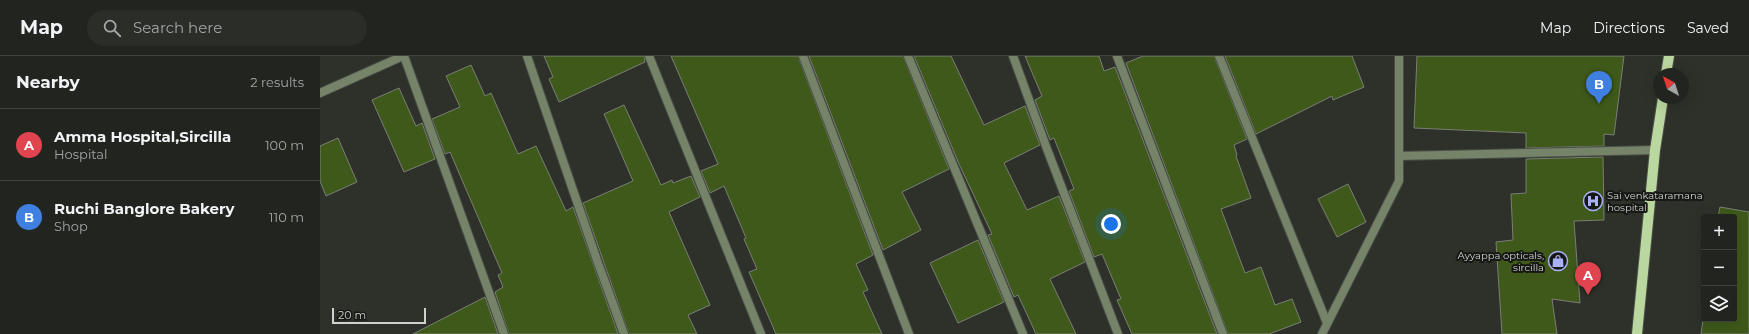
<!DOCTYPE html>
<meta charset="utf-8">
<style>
body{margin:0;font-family:Montserrat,sans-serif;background:#2a2d28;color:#f1f3f6}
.controls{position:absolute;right:12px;bottom:12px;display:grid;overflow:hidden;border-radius:4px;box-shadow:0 4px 16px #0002}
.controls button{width:36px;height:36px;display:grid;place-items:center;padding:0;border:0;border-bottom:1px solid #3f423d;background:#22251f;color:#f1f3f6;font:20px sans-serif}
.compass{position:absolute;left:1333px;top:12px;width:36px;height:36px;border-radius:50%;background:#22251f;box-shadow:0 4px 16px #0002;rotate:321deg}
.scale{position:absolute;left:12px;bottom:10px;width:94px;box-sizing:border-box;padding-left:4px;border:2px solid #d0d2ce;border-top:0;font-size:11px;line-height:14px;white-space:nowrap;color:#d0d2ce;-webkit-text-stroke:3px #161815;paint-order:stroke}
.you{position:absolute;left:791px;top:168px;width:14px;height:14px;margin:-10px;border:3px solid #fff;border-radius:50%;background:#1a73e8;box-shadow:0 0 0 6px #1a73e833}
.badge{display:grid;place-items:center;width:26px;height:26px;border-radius:50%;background:#bca0f2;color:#fff;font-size:13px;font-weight:700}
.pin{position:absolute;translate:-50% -33px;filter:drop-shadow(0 1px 2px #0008)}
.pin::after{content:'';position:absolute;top:21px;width:14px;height:12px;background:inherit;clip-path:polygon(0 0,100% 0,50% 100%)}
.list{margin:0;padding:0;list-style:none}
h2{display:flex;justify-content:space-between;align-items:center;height:52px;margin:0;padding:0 16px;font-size:17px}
h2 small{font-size:13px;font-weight:400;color:#a2a5a4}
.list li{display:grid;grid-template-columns:26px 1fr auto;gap:12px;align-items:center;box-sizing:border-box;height:72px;padding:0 16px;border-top:1px solid #3f423d}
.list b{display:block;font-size:15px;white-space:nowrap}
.list p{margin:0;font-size:13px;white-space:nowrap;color:#a2a5a4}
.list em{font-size:13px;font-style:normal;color:#a2a5a4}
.icon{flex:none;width:22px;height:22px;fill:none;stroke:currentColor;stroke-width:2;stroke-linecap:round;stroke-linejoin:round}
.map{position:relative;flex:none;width:1429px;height:278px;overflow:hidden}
header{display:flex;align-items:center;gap:24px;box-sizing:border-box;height:56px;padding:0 20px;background:#22251f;border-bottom:1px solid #3f423d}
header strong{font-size:19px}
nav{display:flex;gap:22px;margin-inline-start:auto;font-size:14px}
.search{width:280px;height:36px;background:#2a2d28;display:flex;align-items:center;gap:10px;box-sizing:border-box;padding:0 14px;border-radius:22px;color:#a2a5a4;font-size:15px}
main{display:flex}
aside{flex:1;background:#22251f}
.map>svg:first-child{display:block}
.building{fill:#3e591a;stroke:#7a7f76}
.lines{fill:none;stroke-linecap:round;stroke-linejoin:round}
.minor-casing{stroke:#4a4e47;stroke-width:10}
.primary-casing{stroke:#4a4e47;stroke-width:12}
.minor{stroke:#758368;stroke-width:8}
.primary{stroke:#bad79f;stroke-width:10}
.labels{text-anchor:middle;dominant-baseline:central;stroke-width:4;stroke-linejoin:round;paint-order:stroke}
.poi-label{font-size:10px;fill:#d0d2ce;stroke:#161815;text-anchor:start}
</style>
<header>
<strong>Map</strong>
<div class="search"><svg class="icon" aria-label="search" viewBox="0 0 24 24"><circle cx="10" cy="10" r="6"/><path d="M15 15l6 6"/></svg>Search here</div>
<nav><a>Map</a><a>Directions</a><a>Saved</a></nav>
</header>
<main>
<aside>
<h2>Nearby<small>2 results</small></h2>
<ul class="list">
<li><span class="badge" style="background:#e0444e">A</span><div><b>Amma Hospital,Sircilla</b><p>Hospital</p></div><em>100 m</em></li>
<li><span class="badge" style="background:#3f7fe0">B</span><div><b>Ruchi Banglore Bakery</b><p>Shop</p></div><em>110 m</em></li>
</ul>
</aside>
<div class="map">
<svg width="1429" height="278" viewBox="0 0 1429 278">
<rect width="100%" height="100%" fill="#2d3129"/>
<g class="building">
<path d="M224 0H324L325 6 239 46 229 23 233 21Z"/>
<path d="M351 0H478L553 199 536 208 548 234 543 236 562 278H456L429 216 437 213 424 183 426 182 404 130 390 137 381 115 398 108Z"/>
<path d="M489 0H583L629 113 582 136 601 174 563 194Z"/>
<path d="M594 0H631L664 69 705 50 720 89 684 107 707 154 739 140 765 206 730 223 756 278H716L698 239 694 241 668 179 672 178 639 108Z"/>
<path d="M705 0H779L784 15 795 11 897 278H812L797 244 801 243 782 198 774 201 749 135 754 133 734 82 730 84 715 44 722 40Z"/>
<path d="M823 0H894L927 83 914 89 917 99 916 100 931 142 901 153 925 217 941 211 955 249 972 243 981 266 949 278H908L806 7Z"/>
<path d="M905 0H1032L1044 31 1013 44 1012 40 936 78Z"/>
<path d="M1097 0H1304L1294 79 1284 78V90L1206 92V77L1094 72Z"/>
<path d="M151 9 165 40 171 37 198 98 216 90 246 155 253 151 298 278H189L175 236 183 231 178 219 182 217 130 96 125 98 112 63 140 51 126 20Z"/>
<path d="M79 32 96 70 102 67 115 103 84 116 52 44Z"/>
<path d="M304 49 341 129 352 124 353 127 371 120 380 141 349 156 390 249 368 259 377 278H309L263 147 313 125 284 58Z"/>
<path d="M18 82 37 126 6 140 0 125V90Z"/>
<path d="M1283 101 1284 164 1254 165 1260 247 1232 243 1237 278H1182L1176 186 1193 184 1191 138 1206 137V103Z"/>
<path d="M1028 128 1046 166 1017 181 998 143Z"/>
<path d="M1400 151 1429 156V278H1381L1384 257V263H1414V161H1398Z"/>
<path d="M658 184 684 246 638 267 610 207Z"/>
<path d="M165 241 178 278H93Z"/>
</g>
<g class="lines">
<defs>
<g id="minor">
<path d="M84 0 184 278"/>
<path d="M207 0 278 207 304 278"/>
<path d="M329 0 441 278"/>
<path d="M483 0 589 278"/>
<path d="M588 0 703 278"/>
<path d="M693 0 727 93 798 278"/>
<path d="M797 0 903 278"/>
<path d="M899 0 1007 267"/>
<path d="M0 37 83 0"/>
<path d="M1079 100 1335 94"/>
<path d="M1002 278 1079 125V0"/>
</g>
<g id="primary">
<path d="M1346 18 1349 0"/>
<path d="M1317 278 1335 94 1343 42"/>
</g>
</defs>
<use href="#minor" class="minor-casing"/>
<use href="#primary" class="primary-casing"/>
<use href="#minor" class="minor"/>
<use href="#primary" class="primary"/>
</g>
<defs>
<symbol id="hospital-ring" viewBox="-11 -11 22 22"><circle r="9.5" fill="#161815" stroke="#a9b0fc" stroke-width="1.5"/><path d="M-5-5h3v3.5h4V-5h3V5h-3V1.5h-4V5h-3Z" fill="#a9b0fc"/></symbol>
<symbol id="shop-ring" viewBox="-11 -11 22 22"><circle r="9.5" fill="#161815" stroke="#a9b0fc" stroke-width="1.5"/><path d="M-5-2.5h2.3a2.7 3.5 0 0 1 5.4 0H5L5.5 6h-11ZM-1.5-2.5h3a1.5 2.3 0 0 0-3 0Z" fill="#a9b0fc"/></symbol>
</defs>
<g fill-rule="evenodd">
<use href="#hospital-ring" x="1262" y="134" width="22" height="22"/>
<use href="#shop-ring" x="1227" y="194" width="22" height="22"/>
</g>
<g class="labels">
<g class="poi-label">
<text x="1287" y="139">Sai venkataramana<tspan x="1287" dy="12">hospital</tspan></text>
<text x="1224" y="199" text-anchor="end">Ayyappa opticals,<tspan x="1224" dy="12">sircilla</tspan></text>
</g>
</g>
</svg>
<div class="controls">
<button>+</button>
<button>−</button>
<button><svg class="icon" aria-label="layers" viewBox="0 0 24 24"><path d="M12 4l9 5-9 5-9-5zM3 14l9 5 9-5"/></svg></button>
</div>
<svg class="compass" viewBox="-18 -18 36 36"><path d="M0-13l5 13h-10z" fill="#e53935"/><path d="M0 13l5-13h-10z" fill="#a2a5a4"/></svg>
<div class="scale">20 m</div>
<div class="you"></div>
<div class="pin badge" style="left:1268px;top:239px;background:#e0444e">A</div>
<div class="pin badge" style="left:1279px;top:48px;background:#3f7fe0">B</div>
</div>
</main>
